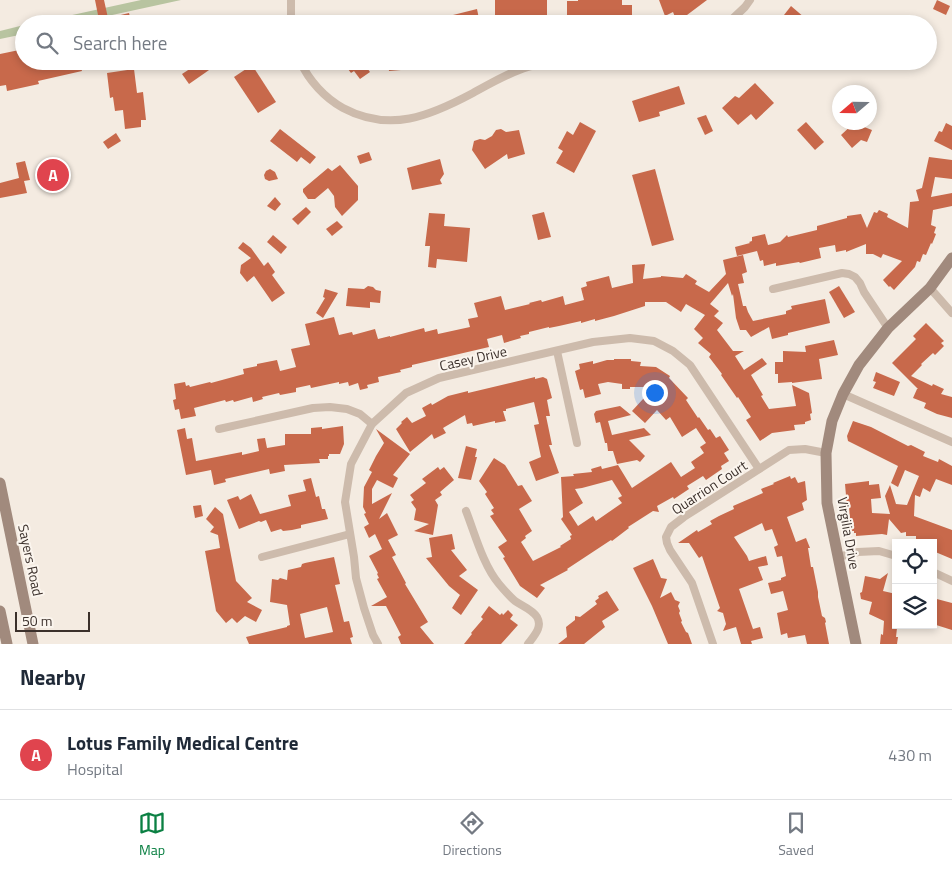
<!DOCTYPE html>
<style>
body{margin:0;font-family:"Titillium Web",sans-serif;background:#f6f6f7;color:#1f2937}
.controls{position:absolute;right:15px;bottom:15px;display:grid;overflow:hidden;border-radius:0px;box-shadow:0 2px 8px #0003}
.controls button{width:45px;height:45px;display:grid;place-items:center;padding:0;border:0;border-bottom:1px solid #e0e1e3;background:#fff;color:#1f2937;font:25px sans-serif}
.compass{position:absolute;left:832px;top:85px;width:45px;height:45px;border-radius:50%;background:#fff;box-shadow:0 2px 8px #0003;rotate:250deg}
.scale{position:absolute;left:15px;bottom:12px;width:75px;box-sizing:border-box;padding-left:5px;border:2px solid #3b302b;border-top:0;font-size:14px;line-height:18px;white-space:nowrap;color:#3b302b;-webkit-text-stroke:4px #fbf5ee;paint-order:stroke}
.you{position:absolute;left:654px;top:392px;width:18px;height:18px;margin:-12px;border:4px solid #fff;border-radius:50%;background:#1a73e8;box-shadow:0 0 0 8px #1a73e833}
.badge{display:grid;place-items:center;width:32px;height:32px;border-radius:50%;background:#0b8043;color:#fff;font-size:16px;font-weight:700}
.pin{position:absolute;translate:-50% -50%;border:2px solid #fff;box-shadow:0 1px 5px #0006}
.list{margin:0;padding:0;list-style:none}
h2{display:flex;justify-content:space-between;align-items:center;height:65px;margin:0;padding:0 20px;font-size:21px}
h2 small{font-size:16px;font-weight:400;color:#747a83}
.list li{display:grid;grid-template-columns:32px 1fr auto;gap:15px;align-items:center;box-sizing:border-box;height:90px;padding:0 20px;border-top:1px solid #e0e1e3}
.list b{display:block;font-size:19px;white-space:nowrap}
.list p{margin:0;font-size:16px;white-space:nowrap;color:#747a83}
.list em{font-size:16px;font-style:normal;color:#747a83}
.icon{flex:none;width:28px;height:28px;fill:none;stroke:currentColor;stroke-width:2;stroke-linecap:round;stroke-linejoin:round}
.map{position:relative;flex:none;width:952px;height:644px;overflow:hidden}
.search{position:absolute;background:#fff;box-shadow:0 2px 8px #0003;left:15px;right:15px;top:15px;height:55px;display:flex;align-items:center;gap:12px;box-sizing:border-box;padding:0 18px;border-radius:28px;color:#747a83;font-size:19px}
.sheet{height:155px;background:#fff}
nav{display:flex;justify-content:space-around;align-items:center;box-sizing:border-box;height:70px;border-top:1px solid #e0e1e3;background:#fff;font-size:14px;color:#747a83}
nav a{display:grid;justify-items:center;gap:2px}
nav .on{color:#0b8043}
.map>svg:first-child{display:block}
.green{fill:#b8c4a0}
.building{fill:#c8694b;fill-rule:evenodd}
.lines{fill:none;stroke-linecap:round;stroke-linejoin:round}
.street{stroke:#cdbbac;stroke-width:8}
.secondary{stroke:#a18a7d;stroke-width:11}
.labels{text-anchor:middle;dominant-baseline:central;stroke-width:4;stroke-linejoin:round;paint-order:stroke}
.street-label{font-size:14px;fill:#3b302b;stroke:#fbf5ee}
</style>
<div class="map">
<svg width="952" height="644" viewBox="0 0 952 644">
<rect width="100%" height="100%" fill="#f4ebe1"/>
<g class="green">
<path d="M141 0H181L71 24H31Z"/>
<path d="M24 25V34L0 39V31Z"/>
</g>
<g class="building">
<path d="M95 0H104L108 18 129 13 132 24H98L97 20H99Z"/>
<path d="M495 0H547V19L524 20V24H514V19H495Z"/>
<path d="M578 0H622V5H632V17H567V1H578Z"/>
<path d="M659 0H707L687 15 678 18 675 17 673 12 665 16Z"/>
<path d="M937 0 950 6 946 15 933 9Z"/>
<path d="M791 6 812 24H777Z"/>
<path d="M477 9 480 24H430L429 21Z"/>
<path d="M24 49V61H79L82 71 38 81 39 84 7 91 6 85 0 86V54Z"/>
<path d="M202 61H222L189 84 182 74Z"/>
<path d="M342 61H362L370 72 360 79 354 71 351 73Z"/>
<path d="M388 61H437V67L389 71Z"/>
<path d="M252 65 276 102 258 113 234 77Z"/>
<path d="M134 69 137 93 143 92 146 120H141V127L125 129 123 110 115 111 113 97 110 98 107 73Z"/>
<path d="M755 83 774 103 756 120 751 114 738 125 722 108 735 96 739 98Z"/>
<path d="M679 86 685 104 659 112 660 116 639 122 632 101Z"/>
<path d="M706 115 713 131 705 135 697 118Z"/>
<path d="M580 122 596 131 574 173 556 163 563 151 558 148 567 131 573 135Z"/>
<path d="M806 122 824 142 815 150 797 130Z"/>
<path d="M854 123 872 130 867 142 861 140 852 148 841 135Z"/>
<path d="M946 123 952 126V150L934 141 939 131 942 132Z"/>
<path d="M280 129 316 157 310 164 301 157 297 162 270 141Z"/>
<path d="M501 129 506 132 519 130 525 154 508 159 507 154 485 169 472 150 474 141 480 139 485 140 492 136 496 130Z"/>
<path d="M116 133 121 141 108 149 103 142Z"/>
<path d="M369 152 372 160 360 164 357 156Z"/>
<path d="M929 157 952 160V179L935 177 931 197 952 193V206L933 210 931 225 936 227 934 233 936 234 932 244 931 243 926 255 923 254 920 262 917 261 915 267 894 290 890 286 889 287 883 280 902 261 883 254 881 258 873 254H866V244L846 252V250L836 252 835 245 819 248 821 258 800 263 799 262 776 266V263L764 266 763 260 760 261 757 251 737 256 735 247 750 243 749 242 752 241V237L765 234 768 245 780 242 787 235 788 237 817 230V226L847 218V216L861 214 867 228 874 212 877 213 879 210 888 214 887 217 908 228 910 202 919 201 916 190 922 188Z"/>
<path d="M440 159 444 174 440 180 442 184 412 190 407 168Z"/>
<path d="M25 161 30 180 24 181 27 193 0 198V183L19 178 16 163Z"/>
<path d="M340 165 358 186V200L342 216 335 207 334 196 328 188 315 199H308L303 192V189L328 168 332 171Z"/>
<path d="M270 169 275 172 278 179 269 181 265 179 264 175 266 171Z"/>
<path d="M655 169 674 240 652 246 632 175Z"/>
<path d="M275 197 281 204 275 211 267 206Z"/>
<path d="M306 207 311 212 298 225 292 219Z"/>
<path d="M544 212 551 237 538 240 532 215Z"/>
<path d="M429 213 445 214 444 226 470 228 467 262 437 259 436 268 428 267 430 246H425Z"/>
<path d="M337 221 343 227 332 236 326 229Z"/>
<path d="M273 235 287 247 281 254 267 242Z"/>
<path d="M243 242 251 248 264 266 268 262 275 272 272 275 285 293 272 302 254 276 247 282 240 273 241 265 251 258 238 248Z"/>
<path d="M743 255 747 272 742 274 744 283 738 284 743 306H746L748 312 753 321 786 314V311L792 309 791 306 825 299 830 323 788 333V335L772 339 769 327 751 337 746 330H740L736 318 733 294 732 296 728 283 710 304 719 311 714 316 723 323 717 330 733 351H744L735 356 744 370 762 358 767 364 751 375 763 395 761 396 769 409 796 406 792 385 809 393 812 413 810 414 811 420 805 422V424L794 425 795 430 772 433 760 441 746 420 751 417 738 397 737 398 721 375 722 374 709 357 711 354 698 343 703 338 694 329 705 315 686 304 681 312 666 302H645V306L614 316 595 321V319L581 323V321L559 326 549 328V327L529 332V334L520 336 521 338 504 343 502 335 487 339 489 347 412 365V367L400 370 401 372 378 377 379 382 367 385 368 388 360 390 358 383 349 386 348 382 339 384V382L311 388 310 385 296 388V392L280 395 279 393 262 397 263 399 253 402 252 397 234 402 233 400 226 402 225 400 194 408 196 416 181 419 179 409 175 410 173 400 176 399 174 384 185 382 186 386 189 385 190 387 210 382 211 383 244 374 243 369 257 366V364L277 360 280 371 296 367 291 349 310 345 305 324 334 317 339 335 352 332 353 335 375 329 378 339 390 336V337L424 328 425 332 437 329 438 334 470 327 468 319 478 317 474 303 501 296 505 310 530 304 529 303 541 300 542 302 563 296 565 305 584 300 581 288 587 286 586 282 609 276 612 288 633 283 632 265 645 264 643 279 661 277V276L683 278 686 274 697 281 695 284 709 292 726 274 723 260Z"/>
<path d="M368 286 373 287 376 290 381 291 380 303 370 302V308L346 306 348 288 364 289Z"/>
<path d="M839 286 855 312 844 318 829 292Z"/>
<path d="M325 289 338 293 323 318 316 313 325 298 323 297Z"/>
<path d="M926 323 944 341 941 343 944 346 935 355 933 353 921 364 922 365 911 376 932 386 933 384 944 389 941 394 952 397V418L937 414 924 408 926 403 913 398 917 389H918L892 363 916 339 913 336Z"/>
<path d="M834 340 838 355 819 359 822 379 792 383V382L778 383V374H775V362H783V351L806 352 805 346Z"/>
<path d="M614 359H631V361L641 362 640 366 656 367 670 376 669 378 688 398 686 400 698 418 699 417 708 430 710 429 716 438 720 436 729 450 724 453 729 461 721 466 722 469 706 480 703 476 687 486 689 489 674 499 673 497 657 506 659 512 653 511 628 527 629 528 612 541 611 540 567 569 568 570 540 585 545 588 537 598 520 586 503 558 505 557 498 547 507 541 490 516 494 514 491 510 494 508 485 494 487 492 479 481 494 458 505 465 518 486 522 485 532 501 519 509 532 531 525 536 526 538 521 542 533 561 561 547 560 546 571 539 570 536 572 535 561 519 563 517 561 477 574 476 573 474 592 472 591 469 601 466 602 469 618 465 632 488 671 462 681 477 695 468 691 462 704 453 700 447 706 443 696 428 682 437 670 417 666 420 657 410 645 423 632 411 654 387H630V389H622V384L608 382 598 384 601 394 585 398 583 389 580 390 575 371 580 369 579 364 593 361V364L607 360H614ZM612 480 622 496 618 498 622 503 596 521 593 516 578 526 569 512 583 503 575 489 582 488Z"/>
<path d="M876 372 900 382 894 396 873 388 876 382 873 381Z"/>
<path d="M535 377V379L543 377 547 379 552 398 547 400 550 416H546L552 445H549L559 473 536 481 529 462 541 457 534 425 539 424 534 402 506 409V411H503L506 421 495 423V421L473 426 472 423 467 424 465 415 443 428 446 433 434 439 432 434 410 452 396 429 402 423 401 422 407 417 412 423 426 416 422 408 431 403 432 405 448 396 468 391V393Z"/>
<path d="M620 406 631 415 608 421 612 435 644 428 651 435 629 440 645 456 640 462 637 460 617 464 613 451H608L607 443H605L600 422 596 423 594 414 596 411Z"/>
<path d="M853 421 871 427 908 446 911 445 925 452 923 456 938 462 939 459 952 466V485L936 479 930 492 923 488 920 497 915 495 914 516 952 530V559L933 551V543H920L916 541V536H906V532L901 533 889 519 887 535 882 534 856 536V533H854V531H851L849 507H847L845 484 869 481V485L879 484 881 498 871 499 872 513 890 514 885 496 890 485 896 504 907 505 919 476 905 470 898 487 891 483 898 466 848 441 847 436Z"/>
<path d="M343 426 344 444 340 454H329V456H328V459H319L320 463 284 465 285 471 270 474 269 469 225 479 226 482 214 485 211 470 186 475 177 430 185 428 187 439 192 438 196 461 242 452V455L259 451 257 439 265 438 267 448 285 445V434H311V428L322 427V429Z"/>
<path d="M376 429 410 454 393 475 398 478 393 488 377 480 372 489V504L392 493 379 519 387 513 398 535 388 540 396 555 392 557 406 583 405 584 428 622 420 627 434 644H401L398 637 401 635 386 606H371L387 597 377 579 379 578 377 574 378 573 369 556 382 549 375 534 369 538 364 527 369 524 364 514 366 513 363 507 364 487 372 472 369 470 376 456 384 443Z"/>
<path d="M466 446 477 449 475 457H477L471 480 458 478Z"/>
<path d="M438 467 440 470 444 467 454 480 440 492 442 495 435 500 438 505 433 535 414 531 429 524 414 520 416 509 411 502 414 500 410 495 426 483 422 479Z"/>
<path d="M790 476 791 479 795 477 798 483 805 481 807 500 802 503 804 510 787 517 796 542 806 538 810 548H808L811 567H813L818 592V597L822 616 825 618 826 622 825 623 829 644H807L805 635 788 638 787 633 781 635 777 613 788 610 783 591 771 594 768 583 781 580V578L786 576 782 556 777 557 774 547 778 545 772 529 765 531 762 523 734 537 747 556 749 561 766 556 768 565 758 567 763 580 739 589 753 629 760 627 763 638 751 641 752 644H741L736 627 723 631 726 624 723 613 717 611 720 608 702 556 699 558 689 543H678L697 530 698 532 712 524 710 521 719 516 734 509 733 506 763 493 761 489 774 484 773 483Z"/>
<path d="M311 478 316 497 319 496 322 509H325L328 519 301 525V528L292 530 283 531 281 529 271 532 266 520 261 522 259 521 239 529 227 500 238 496 240 500 251 494 260 514 291 506 288 495 306 491 303 480Z"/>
<path d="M201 505 203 516 195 518 193 506Z"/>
<path d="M215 507 223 514 236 581 252 598 247 602 262 610 256 622 245 616 237 623 232 618 226 623 216 611 205 551 220 548 218 535 210 532 214 527 206 519Z"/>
<path d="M452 534 455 549 451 550 467 570 459 576 478 590 461 615 452 608 460 595 449 586 426 558 432 557 429 538Z"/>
<path d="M334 557 340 584 335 585 344 622 349 621 353 637 350 638 352 644H249L246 637 287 627V626L290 625 287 605 270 602 272 579 278 580 280 578 287 580 288 570 301 567 302 564 305 563ZM327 607 333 632 305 638 300 614Z"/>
<path d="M653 559 661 578 667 579 660 598 671 592 675 600 680 602 678 606 680 611 679 613 682 621 681 622 686 632 688 633 692 644H668L652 606 633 568Z"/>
<path d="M888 573 883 591 896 594V627L897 628 896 637H898L897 644H880L881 634 883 635 884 621 869 614 872 602 861 599 860 593 862 592 865 576 880 579Z"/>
<path d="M607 591 619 610 602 621 605 627 584 644H558L567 637 566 627 575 620V616L580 617 597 604 595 601 599 598 598 596Z"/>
<path d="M933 598 952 603V630L933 624Z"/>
<path d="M489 606 500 615 502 613 503 615 508 610 513 615 510 619 518 625 501 644H464L472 634 471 633 483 619 481 617Z"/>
</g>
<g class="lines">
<g class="street">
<path d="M291 24V0"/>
<path d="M727 24 745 7 750 0"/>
<path d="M300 61C309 81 325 98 343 108 390 133 430 116 473 93 491 83 508 73 528 67 560 57 597 62 630 61"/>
<path d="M930 288 952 313"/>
<path d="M773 289 842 273 849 274 855 277 860 283 864 292 888 328"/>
<path d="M557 351 577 443"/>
<path d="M843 394 952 442"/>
<path d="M219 429 313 408 330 407 347 409 360 414 372 424"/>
<path d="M466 511C475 534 483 565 499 584 504 590 509 596 515 601 522 606 532 609 537 617 543 627 534 636 528 644"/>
<path d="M262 557 350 534"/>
<path d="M838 557 858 552 879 551 896 556"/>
<path d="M933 572 952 581"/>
<path d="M378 644 373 635 364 608 356 578 354 557 345 502 351 464 372 424 406 393 439 378 593 342 630 338 654 341 673 351 690 365 759 469"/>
<path d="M713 644 692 583 670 550 667 543 666 537 671 527 684 517 789 450 805 449 826 453"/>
</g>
<g class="secondary">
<path d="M0 483 33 644"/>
<path d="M0 611 7 644"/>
<path d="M856 644 827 503 826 453 832 421 843 394 859 365 888 328 930 288 952 258"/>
</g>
</g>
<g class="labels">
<g class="street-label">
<text transform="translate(473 358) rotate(-13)">Casey Drive</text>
<text transform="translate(709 487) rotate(-33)">Quarrion Court</text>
<text transform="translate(849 533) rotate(80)">Virgilia Drive</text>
<text transform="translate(31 560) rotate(78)">Sayers Road</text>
</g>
</g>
</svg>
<div class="controls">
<button><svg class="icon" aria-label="locate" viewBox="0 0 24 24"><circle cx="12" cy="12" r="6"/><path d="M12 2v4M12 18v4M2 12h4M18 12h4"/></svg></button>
<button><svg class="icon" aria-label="layers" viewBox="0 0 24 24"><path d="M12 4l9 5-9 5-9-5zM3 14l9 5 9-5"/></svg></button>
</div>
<svg class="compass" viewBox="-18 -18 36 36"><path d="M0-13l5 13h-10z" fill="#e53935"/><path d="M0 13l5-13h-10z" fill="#747a83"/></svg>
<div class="scale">50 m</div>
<div class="you"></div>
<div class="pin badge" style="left:53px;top:175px;background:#e0444e">A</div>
<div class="search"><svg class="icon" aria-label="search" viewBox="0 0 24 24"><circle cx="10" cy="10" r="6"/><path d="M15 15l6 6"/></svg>Search here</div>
</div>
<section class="sheet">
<h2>Nearby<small></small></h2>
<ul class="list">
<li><span class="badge" style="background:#e0444e">A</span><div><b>Lotus Family Medical Centre</b><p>Hospital</p></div><em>430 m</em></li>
</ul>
</section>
<nav>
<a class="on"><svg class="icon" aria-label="map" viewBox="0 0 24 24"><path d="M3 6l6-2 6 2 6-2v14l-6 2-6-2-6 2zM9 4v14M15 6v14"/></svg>Map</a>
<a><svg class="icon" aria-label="directions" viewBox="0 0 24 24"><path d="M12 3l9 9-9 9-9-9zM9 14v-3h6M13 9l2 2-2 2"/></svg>Directions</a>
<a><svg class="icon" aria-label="saved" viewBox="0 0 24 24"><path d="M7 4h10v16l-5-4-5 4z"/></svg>Saved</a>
</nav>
